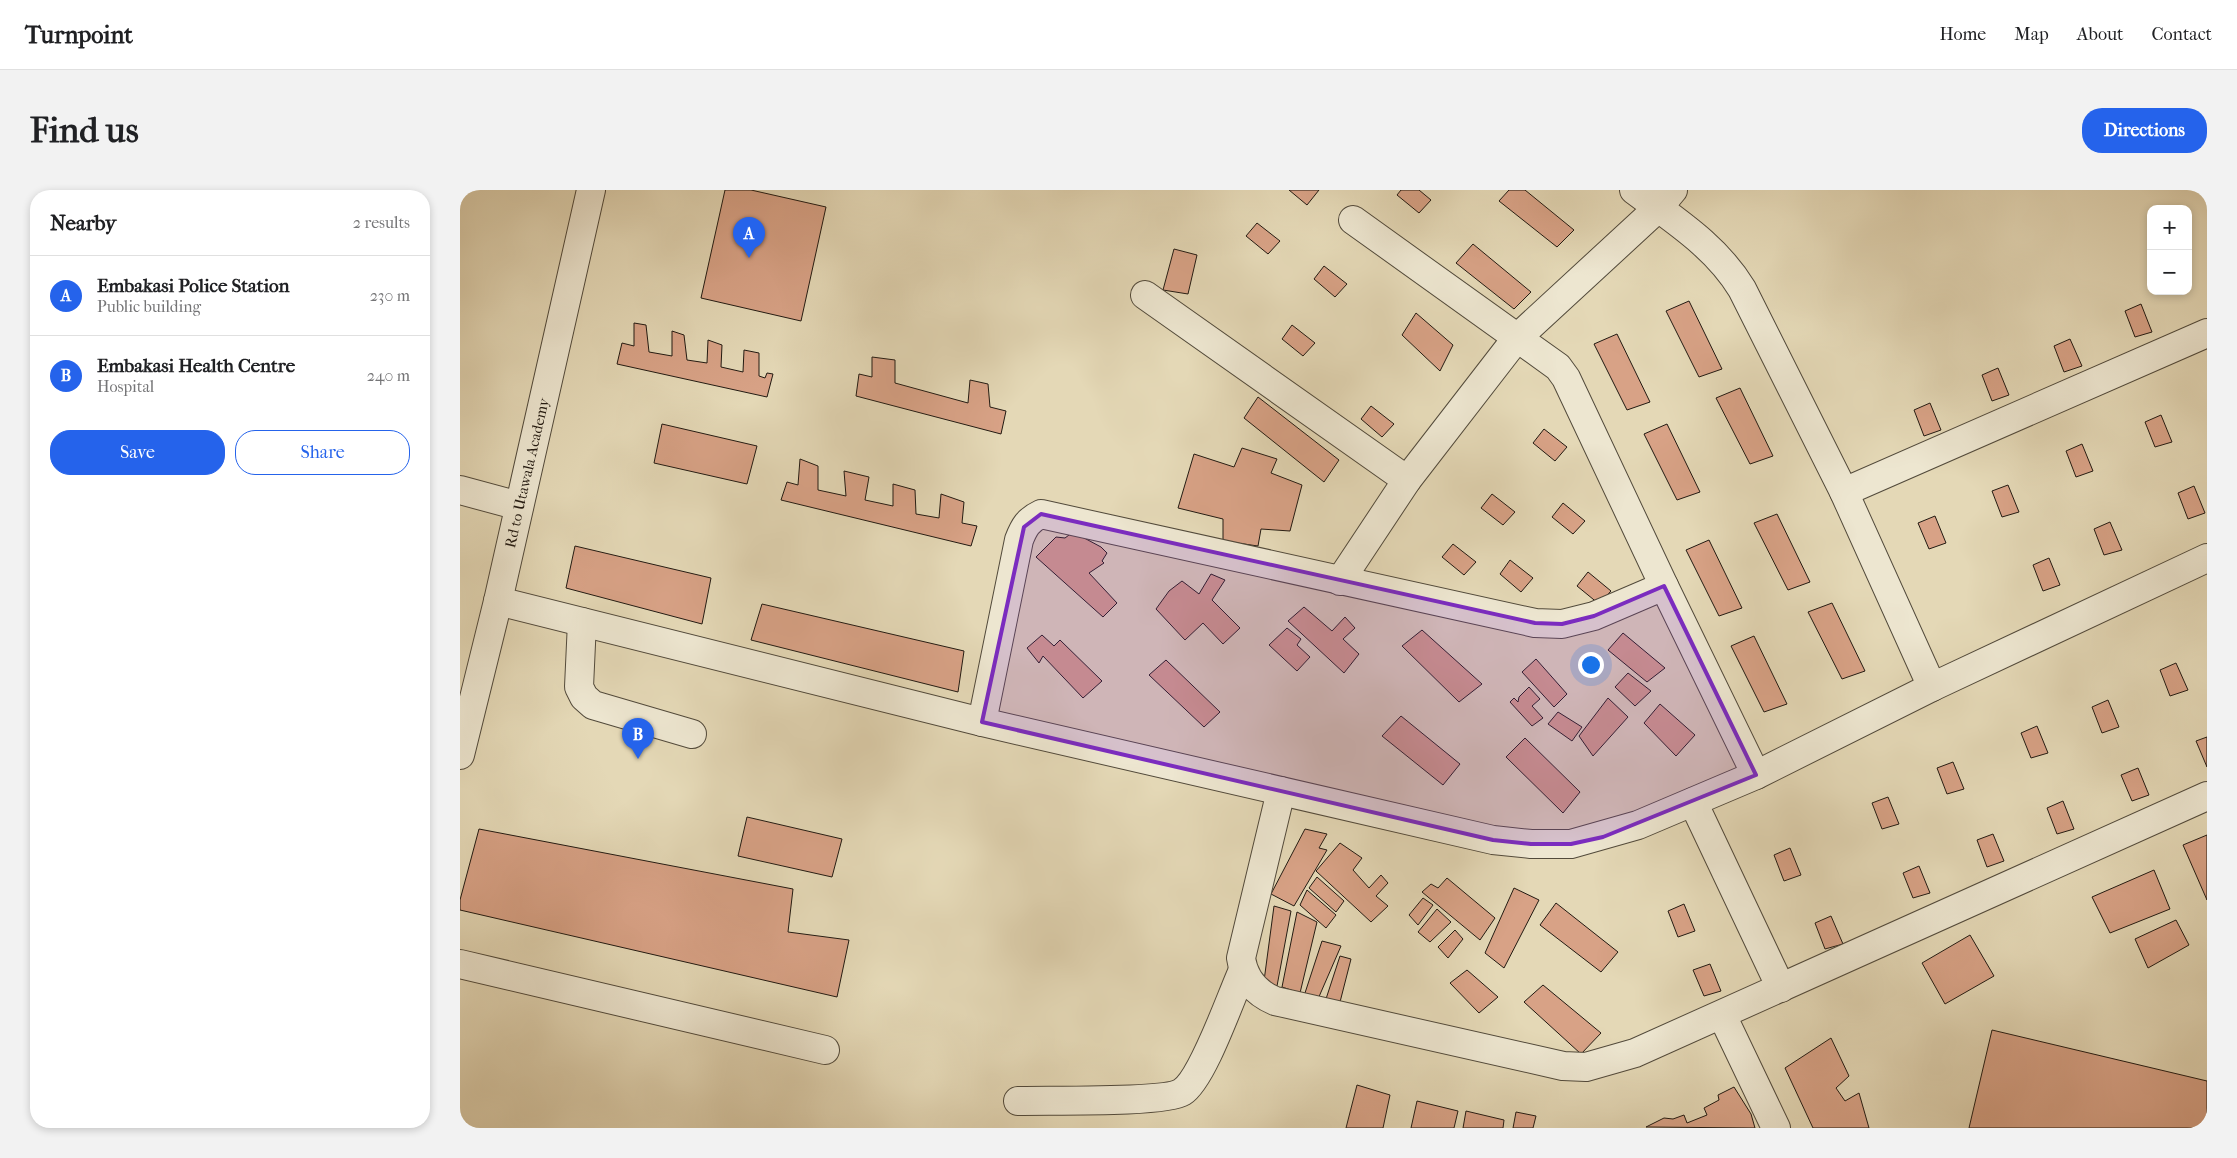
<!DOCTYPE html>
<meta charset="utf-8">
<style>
body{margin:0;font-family:"IM FELL French Canon",serif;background:#f2f2f2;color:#202124}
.controls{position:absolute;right:15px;top:15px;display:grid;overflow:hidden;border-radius:10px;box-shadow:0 2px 8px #0003}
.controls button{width:45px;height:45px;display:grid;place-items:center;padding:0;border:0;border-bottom:1px solid #e0e0e0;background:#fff;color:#202124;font:25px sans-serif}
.you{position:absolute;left:1130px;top:474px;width:18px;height:18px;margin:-12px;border:4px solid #fff;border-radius:50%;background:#1a73e8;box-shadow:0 0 0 8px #1a73e833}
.badge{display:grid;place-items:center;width:32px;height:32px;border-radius:50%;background:#2563eb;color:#fff;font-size:16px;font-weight:700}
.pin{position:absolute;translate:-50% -41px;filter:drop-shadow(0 1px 2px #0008)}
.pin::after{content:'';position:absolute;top:26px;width:18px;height:15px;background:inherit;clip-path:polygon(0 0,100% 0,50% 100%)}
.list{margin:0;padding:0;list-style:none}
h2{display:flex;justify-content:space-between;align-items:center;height:65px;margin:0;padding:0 20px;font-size:21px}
h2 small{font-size:16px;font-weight:400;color:#757577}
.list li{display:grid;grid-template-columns:32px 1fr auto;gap:15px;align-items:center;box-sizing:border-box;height:80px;padding:0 20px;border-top:1px solid #e0e0e0}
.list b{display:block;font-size:19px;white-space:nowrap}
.list p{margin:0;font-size:16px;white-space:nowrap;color:#757577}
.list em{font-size:16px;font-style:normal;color:#757577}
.actions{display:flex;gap:10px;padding:15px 20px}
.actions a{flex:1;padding:11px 0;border:1px solid #2563eb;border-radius:20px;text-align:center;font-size:18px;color:#2563eb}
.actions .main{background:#2563eb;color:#fff}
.map{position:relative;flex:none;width:1747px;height:938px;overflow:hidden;border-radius:20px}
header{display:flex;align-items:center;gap:30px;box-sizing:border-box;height:70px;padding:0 25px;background:#fff;border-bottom:1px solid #e0e0e0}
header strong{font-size:24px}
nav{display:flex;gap:28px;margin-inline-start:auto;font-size:18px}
.intro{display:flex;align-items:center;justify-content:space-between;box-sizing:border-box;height:120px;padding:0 30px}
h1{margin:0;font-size:35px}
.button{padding:12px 22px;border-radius:20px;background:#2563eb;color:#fff;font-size:18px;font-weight:700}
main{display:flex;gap:30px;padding:0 30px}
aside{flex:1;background:#fff;border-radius:20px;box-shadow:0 2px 8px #0003}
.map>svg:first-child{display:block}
.building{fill:#d8a286;stroke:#221a12}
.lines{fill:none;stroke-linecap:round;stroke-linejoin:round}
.minor-casing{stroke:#524a3b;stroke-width:30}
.minor{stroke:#ede6d0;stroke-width:28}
.marked{fill:#7b2cbf;fill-opacity:0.2;stroke:#7b2cbf;stroke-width:4;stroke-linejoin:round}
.labels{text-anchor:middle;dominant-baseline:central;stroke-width:5;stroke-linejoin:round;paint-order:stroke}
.street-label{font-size:15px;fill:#221a12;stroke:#ede6d0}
</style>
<header>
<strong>Turnpoint</strong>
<nav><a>Home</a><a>Map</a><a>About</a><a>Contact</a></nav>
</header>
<div class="intro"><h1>Find us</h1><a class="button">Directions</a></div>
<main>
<aside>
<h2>Nearby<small>2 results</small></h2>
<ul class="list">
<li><span class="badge">A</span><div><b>Embakasi Police Station</b><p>Public building</p></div><em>230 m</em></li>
<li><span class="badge">B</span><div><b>Embakasi Health Centre</b><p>Hospital</p></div><em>240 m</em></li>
</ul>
<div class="actions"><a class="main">Save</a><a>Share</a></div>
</aside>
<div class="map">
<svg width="1747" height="938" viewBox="0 0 1747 938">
<rect width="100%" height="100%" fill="#e4d8b6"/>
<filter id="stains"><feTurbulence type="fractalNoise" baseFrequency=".004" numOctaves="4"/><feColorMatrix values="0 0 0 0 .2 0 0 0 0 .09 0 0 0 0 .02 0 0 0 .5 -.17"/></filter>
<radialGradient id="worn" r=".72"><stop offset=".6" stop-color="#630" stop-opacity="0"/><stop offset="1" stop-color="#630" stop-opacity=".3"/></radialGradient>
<g class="building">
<path d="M265 0H291L366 17 341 131 241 108Z"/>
<path d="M829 0H859L847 15Z"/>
<path d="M941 0H959L971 10 959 23 937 5Z"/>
<path d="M1049 0H1065L1114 40 1097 57 1039 11Z"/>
<path d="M797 33 820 51 808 64 786 46Z"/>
<path d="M1013 54 1071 102 1054 119 996 73Z"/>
<path d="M714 59 737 65 728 104 703 100Z"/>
<path d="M864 76 887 94 875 107 854 89Z"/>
<path d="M1229 111 1262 179 1239 187 1206 121Z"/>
<path d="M1681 114 1692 142 1675 147 1665 121Z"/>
<path d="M956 123 993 155 980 181 942 145Z"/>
<path d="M174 133 186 135 189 162 212 166V141L224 145 227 170 247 173 248 150 262 155 261 177 283 182 284 160 299 163V186L305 188 307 183 313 184 307 207 157 174 162 153 174 156Z"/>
<path d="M832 135 855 153 843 166 822 149Z"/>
<path d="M1157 144 1190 212 1167 220 1134 154Z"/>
<path d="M1610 149 1622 176 1604 182 1594 156Z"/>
<path d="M412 167 435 170V193L508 213 510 190 528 194 530 217 546 221 541 244 396 206 399 184 412 187Z"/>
<path d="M1538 178 1549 205 1532 211 1522 185Z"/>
<path d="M1280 198 1313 266 1290 274 1256 208Z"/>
<path d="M798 207 879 270 864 292 784 228Z"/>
<path d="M1470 213 1481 240 1464 246 1454 220Z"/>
<path d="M911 216 934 234 922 247 901 229Z"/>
<path d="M1701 225 1712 252 1695 257 1685 232Z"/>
<path d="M202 234 297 256 287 294 194 273Z"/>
<path d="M1207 234 1240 302 1217 310 1184 244Z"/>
<path d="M1084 239 1107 257 1095 271 1073 253Z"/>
<path d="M1622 254 1633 281 1616 287 1606 261Z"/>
<path d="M782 258 817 269 811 283 842 295 830 341 801 339 798 356 763 351V329L718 318 734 264 774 277Z"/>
<path d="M340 269 358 276V300L386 306 384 281 409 287 405 310 433 316V294L455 300 456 324 479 328 481 304 504 312 502 333 517 336 511 356 321 310 327 292 338 295Z"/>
<path d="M1548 295 1559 322 1542 327 1532 301Z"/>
<path d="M1734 296 1745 323 1728 329 1718 303Z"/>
<path d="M1032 304 1055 322 1043 335 1021 318Z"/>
<path d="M1103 313 1125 331 1113 344 1092 327Z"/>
<path d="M1317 324 1350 392 1328 400 1294 333Z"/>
<path d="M1475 326 1486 353 1469 359 1458 333Z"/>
<path d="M1650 332 1662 360 1644 365 1634 339Z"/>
<path d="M613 342 641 357 647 363 642 371 644 373 629 383 657 413 643 427 576 367 596 347 605 348Z"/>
<path d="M1249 350 1282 418 1259 426 1226 360Z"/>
<path d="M993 354 1016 372 1004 385 982 367Z"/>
<path d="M115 356 251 388 242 434 106 398Z"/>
<path d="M1589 368 1600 395 1583 401 1573 375Z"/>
<path d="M1050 370 1073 388 1061 402 1040 384Z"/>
<path d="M1128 382 1151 401 1139 414 1117 396Z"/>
<path d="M751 384 765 390 752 410 780 438 763 454 743 433 725 450 696 419 709 401 722 391 739 404Z"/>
<path d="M1372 413 1405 481 1382 489 1348 422Z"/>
<path d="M302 414 504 461 498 502 291 450Z"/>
<path d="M844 417 872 441 885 427 895 438 883 449 899 464 884 483 828 431Z"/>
<path d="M827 438 841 449 837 455 850 467 837 481 809 455Z"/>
<path d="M962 440 1022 494 999 512 942 456Z"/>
<path d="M1163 443 1205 478 1187 492 1148 460Z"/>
<path d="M582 445 594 456 600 450 642 491 623 508 583 466 579 473 567 458Z"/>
<path d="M1294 446 1327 514 1304 522 1271 456Z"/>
<path d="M1076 469 1107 504 1094 517 1062 482Z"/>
<path d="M706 470 760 522 744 537 689 485Z"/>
<path d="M1716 473 1728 500 1710 506 1700 480Z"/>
<path d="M1168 483 1191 501 1175 516 1155 497Z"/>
<path d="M1069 497 1080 509 1072 516 1083 528 1072 536 1050 512 1054 508 1058 512 1059 507Z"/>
<path d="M1148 508 1168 527 1133 566 1119 546Z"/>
<path d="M1648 510 1659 537 1642 543 1632 517Z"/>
<path d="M1200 514 1235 545 1216 566 1184 533Z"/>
<path d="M1098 522 1122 537 1112 551 1088 534Z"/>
<path d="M941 526 1000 574 983 595 922 546Z"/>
<path d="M1577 536 1588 563 1571 568 1561 543Z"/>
<path d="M1747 547V577L1736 551Z"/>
<path d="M1065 548 1120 602 1103 623 1046 567Z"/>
<path d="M1493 572 1504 599 1487 604 1477 578Z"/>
<path d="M1678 578 1689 605 1672 611 1661 585Z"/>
<path d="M1428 607 1439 634 1422 639 1412 613Z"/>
<path d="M1603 611 1614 639 1597 644 1587 618Z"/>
<path d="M287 627 382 649 372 687 278 666Z"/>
<path d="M19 639 333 699 328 742 389 750 377 807 0 720V710Z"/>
<path d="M845 639 867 644 859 658 867 660 834 716 811 704Z"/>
<path d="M1533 644 1544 671 1527 677 1517 650Z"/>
<path d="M1747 645V710L1723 655Z"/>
<path d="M880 653 902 668 893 680 909 698 921 685 928 693 916 706 928 716 911 732 856 681Z"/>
<path d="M1330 658 1341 685 1324 691 1314 665Z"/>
<path d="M1459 676 1470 703 1453 708 1443 683Z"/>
<path d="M1694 680 1710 719 1650 743 1632 707Z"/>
<path d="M857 687 884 711 876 722 849 698Z"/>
<path d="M987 688 1035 728 1020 750 962 702 971 694 978 698Z"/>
<path d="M1054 698 1079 710 1044 778 1025 763Z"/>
<path d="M847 700 876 725 866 738 840 715Z"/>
<path d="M963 708 973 715 958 735 949 725Z"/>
<path d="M1096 713 1158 762 1141 782 1080 735Z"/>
<path d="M1224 714 1235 741 1218 747 1208 721Z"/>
<path d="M814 716 831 721 817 796 804 791Z"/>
<path d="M977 719 991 732 970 752 958 742Z"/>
<path d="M837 722 857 732 840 803 822 797Z"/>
<path d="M1371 726 1383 754 1365 759 1355 733Z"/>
<path d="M1716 730 1729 755 1688 778 1675 749Z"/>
<path d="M995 740 1003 749 988 768 978 757Z"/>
<path d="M1510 745 1534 786 1485 814 1462 773Z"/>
<path d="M862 751 881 756 858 809 844 806Z"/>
<path d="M880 766 891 769 879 816 865 812Z"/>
<path d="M1250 774 1261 801 1244 806 1233 780Z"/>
<path d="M1007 780 1038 807 1019 823 990 793Z"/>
<path d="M1083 795 1141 843 1121 864 1064 812Z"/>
<path d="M1532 840 1747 891V938H1509Z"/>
<path d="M1371 848 1389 886 1376 898 1385 911 1399 903 1409 938H1353L1325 878Z"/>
<path d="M897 895 930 905 923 938H886Z"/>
<path d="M1274 897 1291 924 1295 938 1186 937 1204 928 1213 929 1224 925 1227 933 1247 925 1244 918 1259 910 1258 905Z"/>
<path d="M957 911 998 921 994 938H951Z"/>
<path d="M1006 921 1044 930 1043 938H1003Z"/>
<path d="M1056 922 1076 926 1073 938H1053Z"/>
</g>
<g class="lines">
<defs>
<g id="minor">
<path d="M1174 0C1214 30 1256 56 1282 99L1384 302 1472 497"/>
<path d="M893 30 1098 177 1106 188 1204 396 1296 585"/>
<path d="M685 105 947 290"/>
<path d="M0 300 59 316"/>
<path d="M1384 302 1747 143"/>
<path d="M880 391 947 290 1056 149 1198 18 1213 0"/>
<path d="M38 411 522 532 1033 650 1071 654H1111L1178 635 1296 585 1472 497 1747 368"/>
<path d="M122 432 119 497 124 507 133 515 232 544"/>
<path d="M522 532 559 350C564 337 568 330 581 324L1075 433 1102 434 1134 426 1204 396"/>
<path d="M0 565 38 411 131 0"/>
<path d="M821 601 781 768C784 789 796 803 815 811L1103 876 1126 877 1175 863 1747 606"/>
<path d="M1233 612 1321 798"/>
<path d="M0 774 365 860"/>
<path d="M1262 825 1316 938"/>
<path d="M558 911C586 910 705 913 722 902 743 889 771 806 783 780"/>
</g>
</defs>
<use href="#minor" class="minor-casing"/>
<use href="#minor" class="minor"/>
</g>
<path class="marked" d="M581 324 1075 433 1102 434 1134 426 1204 396 1296 585 1143 647 1111 654H1071L1033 650 522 532 564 337Z"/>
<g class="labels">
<g class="street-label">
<text transform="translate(67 283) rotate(-77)">Rd to Utawala Academy</text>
</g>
</g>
<rect width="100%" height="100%" filter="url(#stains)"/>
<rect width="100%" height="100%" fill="url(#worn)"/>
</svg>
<div class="controls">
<button>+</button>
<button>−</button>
</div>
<div class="you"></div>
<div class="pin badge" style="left:289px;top:68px">A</div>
<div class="pin badge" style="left:178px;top:569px">B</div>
</div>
</main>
